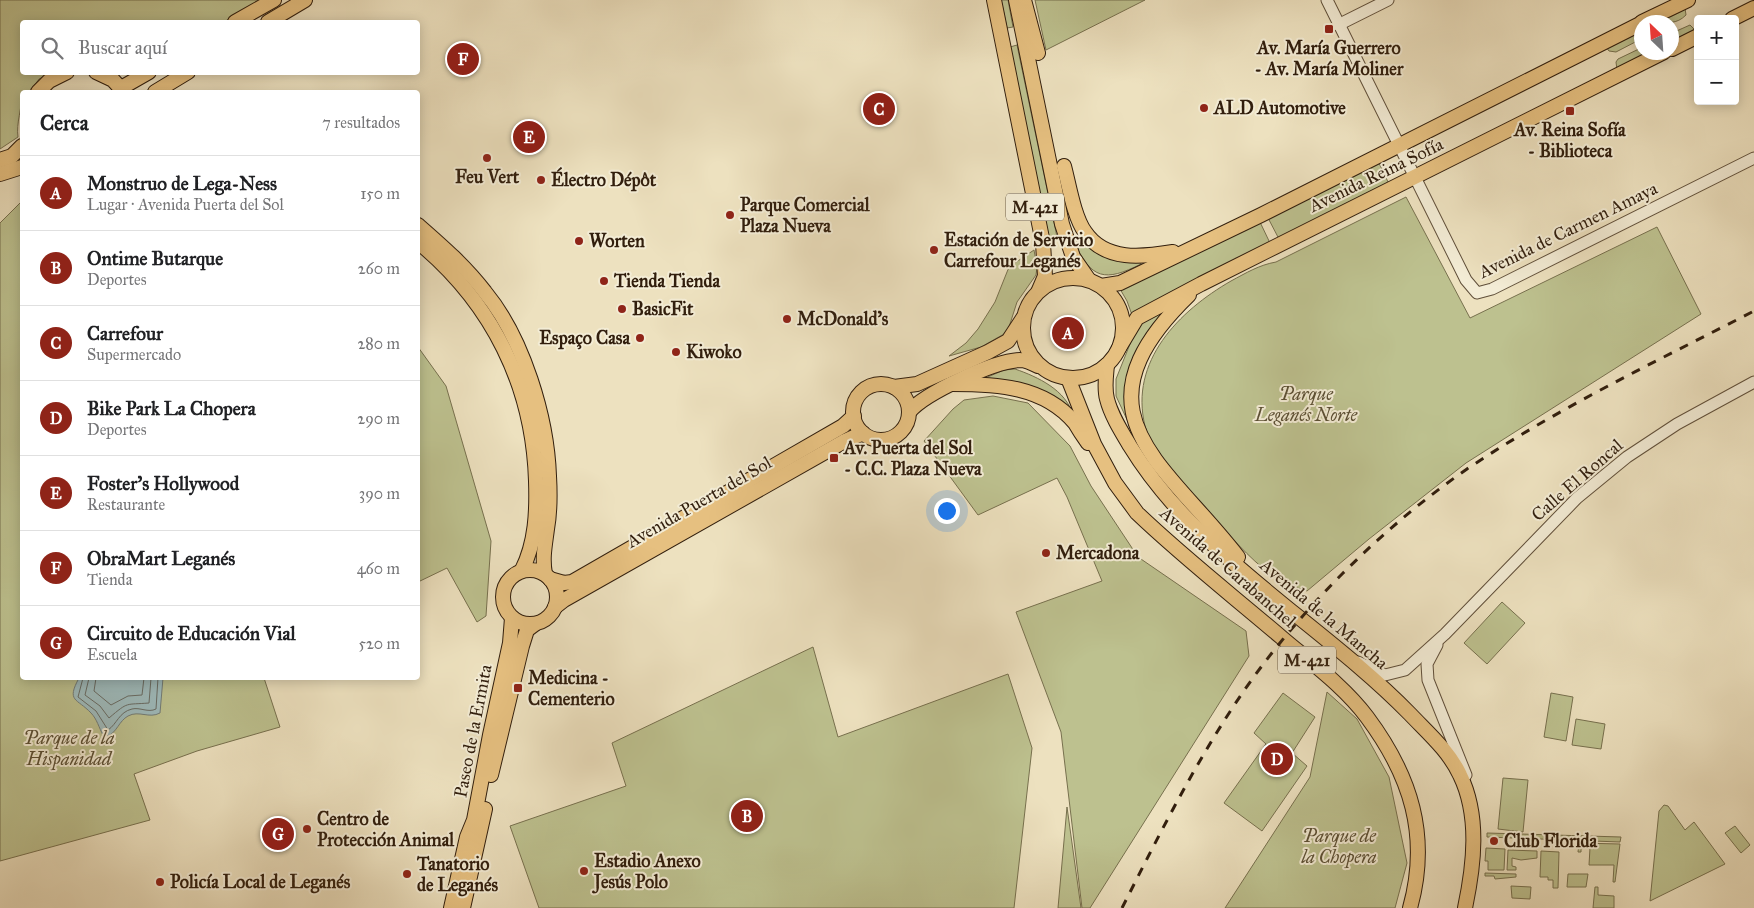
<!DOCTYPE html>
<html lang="es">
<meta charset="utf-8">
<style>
body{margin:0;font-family:"IM FELL Great Primer",serif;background:#f6f6f6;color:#202124}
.controls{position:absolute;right:15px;top:15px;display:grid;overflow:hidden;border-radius:5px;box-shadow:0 2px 12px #0003}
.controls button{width:45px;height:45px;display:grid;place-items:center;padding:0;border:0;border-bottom:1px solid #e0e0e0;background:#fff;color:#202124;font:25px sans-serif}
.compass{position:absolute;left:1634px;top:15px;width:45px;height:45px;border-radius:50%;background:#fff;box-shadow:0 2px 12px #0003;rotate:335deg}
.you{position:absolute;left:946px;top:510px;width:18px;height:18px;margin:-12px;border:4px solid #fff;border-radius:50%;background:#1a73e8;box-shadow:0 0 0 8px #1a73e833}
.badge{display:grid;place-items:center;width:32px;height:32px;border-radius:50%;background:#8f2418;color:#fff;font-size:16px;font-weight:700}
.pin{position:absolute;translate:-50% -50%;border:2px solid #fff;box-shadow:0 1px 5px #0006}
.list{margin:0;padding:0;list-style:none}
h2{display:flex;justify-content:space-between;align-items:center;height:65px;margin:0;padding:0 20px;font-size:21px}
h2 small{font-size:16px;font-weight:400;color:#757577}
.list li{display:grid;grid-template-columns:32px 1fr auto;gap:15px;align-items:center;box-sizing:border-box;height:75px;padding:0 20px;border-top:1px solid #e0e0e0}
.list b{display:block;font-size:19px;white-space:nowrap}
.list p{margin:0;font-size:16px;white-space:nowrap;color:#757577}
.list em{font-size:16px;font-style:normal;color:#757577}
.icon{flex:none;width:28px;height:28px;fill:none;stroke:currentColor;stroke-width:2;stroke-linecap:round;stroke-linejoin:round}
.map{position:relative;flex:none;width:1754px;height:908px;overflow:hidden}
.search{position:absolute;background:#fff;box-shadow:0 2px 12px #0003;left:20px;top:20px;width:400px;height:55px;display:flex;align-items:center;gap:12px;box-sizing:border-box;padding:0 18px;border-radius:5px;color:#757577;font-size:19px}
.panel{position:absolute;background:#fff;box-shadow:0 2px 12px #0003;left:20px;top:90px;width:400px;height:590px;border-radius:5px}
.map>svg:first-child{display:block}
.green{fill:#bdc18f;stroke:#77704e}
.water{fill:#9ebbbd;stroke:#727c77}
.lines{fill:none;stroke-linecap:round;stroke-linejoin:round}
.shore{stroke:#686c65;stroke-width:1}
.minor-casing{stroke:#604f3a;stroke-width:13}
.major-casing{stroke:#311e0d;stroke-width:16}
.minor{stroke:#f3ecd5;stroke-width:11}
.major{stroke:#e6c080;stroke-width:14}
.rail{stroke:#311e0d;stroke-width:3;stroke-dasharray:9 9;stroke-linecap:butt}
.poi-dot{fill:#8f2418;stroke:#f3ecd5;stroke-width:2}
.labels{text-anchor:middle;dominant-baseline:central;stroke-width:4;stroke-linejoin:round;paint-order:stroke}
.shield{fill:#f3ecd5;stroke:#6b5c49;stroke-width:1}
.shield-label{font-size:16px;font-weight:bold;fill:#311e0d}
.poi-label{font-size:18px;font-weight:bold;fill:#311e0d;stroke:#f3ecd5;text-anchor:start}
.street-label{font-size:18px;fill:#311e0d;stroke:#f3ecd5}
.park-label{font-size:18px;font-style:italic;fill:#5b4f34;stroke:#f3ecd5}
</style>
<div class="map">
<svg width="1754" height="908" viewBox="0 0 1754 908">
<rect width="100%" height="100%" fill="#ede1bf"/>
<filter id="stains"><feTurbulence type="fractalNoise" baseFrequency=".004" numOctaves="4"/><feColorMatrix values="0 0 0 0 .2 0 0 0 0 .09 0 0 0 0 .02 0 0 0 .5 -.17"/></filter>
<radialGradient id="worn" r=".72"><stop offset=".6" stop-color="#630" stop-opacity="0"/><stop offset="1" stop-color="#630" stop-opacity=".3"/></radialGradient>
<g class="green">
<path d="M0 0H260L224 22H22V72L52 73 39 79 30 92H22C22 109 16 123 18 137L0 149Z"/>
<path d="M1001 0H1008L1013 27 1007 28Z"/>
<path d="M1035 0H1145L1046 50Z"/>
<path d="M1685 8 1686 15C1676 25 1668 22 1655 22Z"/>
<path d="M1690 25 1696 31 1672 43V33Z"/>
<path d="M1641 29V39L1616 52 1609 51 1606 47Z"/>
<path d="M1017 45 1057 237 1049 238 1010 47Z"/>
<path d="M1641 48 1642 52 1652 53 1617 70 1616 62 1618 59Z"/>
<path d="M1378 161 1389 184 1279 239 1267 216Z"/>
<path d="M1406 197 1470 318 1657 227 1701 314 1466 463 1369 539 1307 591C1299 588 1289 586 1282 582 1256 566 1236 542 1215 520 1192 495 1154 460 1145 426 1129 361 1179 311 1231 281 1246 273 1259 265 1276 262Z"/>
<path d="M22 201V678H264L280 727 197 751 134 774 150 820 0 861V223Z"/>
<path d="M1259 220 1270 243 1132 315 1127 301 1120 289Z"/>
<path d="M1084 237 1140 262 1141 264C1105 282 1091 280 1074 241Z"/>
<path d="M1034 250 1037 267 1036 275 1017 302 1009 327 1004 334 981 347 949 356 966 343 978 329 995 302 1009 267Z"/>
<path d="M1164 310 1166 312 1145 340 1129 424 1116 396V379L1132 339 1141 324Z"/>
<path d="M418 347 446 386 491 541 486 616 477 622 447 568 418 582Z"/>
<path d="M1015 369C1038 377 1066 390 1073 415L983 379 1004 370Z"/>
<path d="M993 396 1028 403 1070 446 1091 486 1138 557 1246 631 1249 656 1090 908H1082L1061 732 1016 612 1102 581 1067 497 1057 478 978 515 924 441 953 409 964 400Z"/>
<path d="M1502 602 1525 623 1487 664 1464 643Z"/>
<path d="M813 647 838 737 1008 674 1032 748 1014 908H539L510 826 626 786 612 743Z"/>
<path d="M1327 692 1357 719 1389 777 1407 863 1395 908H1225L1310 777Z"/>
<path d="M1283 693 1315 717 1292 753 1307 766 1262 831 1224 803 1266 744 1254 733Z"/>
<path d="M1551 693 1573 697 1566 741 1544 737Z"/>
<path d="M1576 719 1605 724 1601 749 1572 745Z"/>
<path d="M1503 778 1528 780 1523 832 1498 829Z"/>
<path d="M1664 805 1668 806 1685 830 1694 822 1725 864 1650 901 1659 811Z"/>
<path d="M1067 807 1081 908H1058Z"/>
<path d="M1735 826 1750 845 1741 853 1725 833Z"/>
<path d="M1487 833 1621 837 1620 842 1487 837Z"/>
<path d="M1579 843 1620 844 1615 882H1613L1614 865H1589L1590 848H1581V852H1578Z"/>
<path d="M1486 848 1505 849 1504 870H1488V861H1485Z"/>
<path d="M1508 850 1537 851V858L1521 860 1512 858V866L1516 867V870H1507Z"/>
<path d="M1541 851 1559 852 1558 888H1553V880H1548V877H1540Z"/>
<path d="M1485 873 1516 874V877L1495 879 1494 876H1485Z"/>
<path d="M1568 874H1588L1586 887H1567Z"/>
<path d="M1511 886 1531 887 1530 899 1512 898Z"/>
<path d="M1595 887H1598V895L1614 896V908H1593Z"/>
</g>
<path class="water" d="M79 678H163L160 713C149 719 139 710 128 716 119 721 117 732 108 736L103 735C99 728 97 719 91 713 77 698 66 702 79 678Z"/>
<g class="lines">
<g class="shore">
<path d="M83 678 78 697 96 711 108 730C117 724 119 712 132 709 140 707 148 713 156 709L158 678"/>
<path d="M89 678 85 695 100 706 109 718C129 701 125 705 149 703L151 678"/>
<path d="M96 678 94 691 111 705 128 696 142 695 144 678"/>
</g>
<defs>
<g id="minor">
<path d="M1327 0 1466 280 1477 293 1492 289 1754 158"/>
<path d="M1338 25 1388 0"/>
<path d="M1437 645 1427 664 1428 680 1466 775"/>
<path d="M1358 662 1385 675 1405 670 1445 634 1577 498 1627 457 1677 424 1754 382"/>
</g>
<g id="major">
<path d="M994 0 1043 243 1045 276 1039 290"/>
<path d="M1016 0 1062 224 1073 257 1089 280"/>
<path d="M1024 0 1038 53"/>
<path d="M1732 19 1754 8"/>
<path d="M235 22 274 0"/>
<path d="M268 22 305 0"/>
<path d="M1642 22 1688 0"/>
<path d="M1672 49 1698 36"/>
<path d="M96 72 113 80 124 92"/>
<path d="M121 88 149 72"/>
<path d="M38 92 49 81 67 72"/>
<path d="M155 92 188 72"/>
<path d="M0 160 12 156 22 146"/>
<path d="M1064 166C1069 185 1074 217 1085 232 1105 262 1143 257 1173 252"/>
<path d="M0 174 22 167"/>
<path d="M418 225C442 246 465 266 485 292 523 338 547 417 549 476 550 493 550 512 547 529 545 545 542 558 545 574"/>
<path d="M418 242C492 303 533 385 536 481 537 511 536 542 522 570"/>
<circle cx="1073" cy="328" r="50"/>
<path d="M1101 286 1120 283 1261 215 1642 23"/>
<path d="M1189 295C1067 413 1165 462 1238 557"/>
<path d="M1119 348 1137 318 1201 284 1664 52"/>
<path d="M1107 365C1106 376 1104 388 1107 399 1111 415 1121 431 1130 446 1198 557 1320 622 1410 714 1428 733 1449 751 1460 775 1480 816 1474 865 1465 908"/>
<path d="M1068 378 1094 444 1115 483 1137 513C1183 557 1233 596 1281 637 1309 661 1344 686 1367 717 1411 776 1430 836 1410 908"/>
<path d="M952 384C997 384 1044 386 1075 423 1079 430 1083 436 1088 443"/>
<circle cx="881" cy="412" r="28"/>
<path d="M894 387 917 384 988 352 1008 341 1023 318"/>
<path d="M909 412C925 393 994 361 1020 360 1026 360 1032 363 1038 366"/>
<circle cx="530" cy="597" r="27"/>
<path d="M550 579 564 583 572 582 843 426 854 416"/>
<path d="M555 607 564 600 843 442 863 433"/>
<path d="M491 775 522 646 527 630 535 624"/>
<path d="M451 908 467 837 474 820 490 735 510 643 512 618"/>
<path d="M463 908 485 809"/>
</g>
</defs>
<use href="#minor" class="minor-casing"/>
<use href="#major" class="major-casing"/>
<use href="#minor" class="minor"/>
<use href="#major" class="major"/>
<path class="rail" d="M1122 908C1157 839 1192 769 1235 704 1293 616 1380 529 1467 469 1558 408 1657 361 1754 311"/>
</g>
<g class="poi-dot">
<rect x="1324" y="24" width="10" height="10" rx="2.5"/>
<circle cx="1204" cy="108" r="5"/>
<rect x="1565" y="106" width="10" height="10" rx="2.5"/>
<circle cx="487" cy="158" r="5"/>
<circle cx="541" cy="180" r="5"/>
<circle cx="730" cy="215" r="5"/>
<circle cx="579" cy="241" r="5"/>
<circle cx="934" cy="250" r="5"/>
<circle cx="604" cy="281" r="5"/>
<circle cx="622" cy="309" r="5"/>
<circle cx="787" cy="319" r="5"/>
<circle cx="640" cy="338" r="5"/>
<circle cx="676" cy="352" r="5"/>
<rect x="829" y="453" width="10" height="10" rx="2.5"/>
<circle cx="1046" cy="553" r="5"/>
<rect x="513" y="683" width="10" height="10" rx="2.5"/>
<circle cx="307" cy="829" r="5"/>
<circle cx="1494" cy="841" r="5"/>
<circle cx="584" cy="871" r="5"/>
<circle cx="407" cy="874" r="5"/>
<circle cx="160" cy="882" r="5"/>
</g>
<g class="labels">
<g class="shield">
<rect x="1006" y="193.5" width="58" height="27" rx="4"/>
<rect x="1278" y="646.5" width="58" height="27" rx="4"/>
</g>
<g class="shield-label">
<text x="1035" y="207">M-421</text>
<text x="1307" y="660">M-421</text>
</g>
<g class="poi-label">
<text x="1329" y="48" text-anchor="middle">Av. María Guerrero<tspan x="1329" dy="21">- Av. María Moliner</tspan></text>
<text x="1214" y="108">ALD Automotive</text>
<text x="1570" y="130" text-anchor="middle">Av. Reina Sofía<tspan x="1570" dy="21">- Biblioteca</tspan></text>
<text x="487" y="177" text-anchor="middle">Feu Vert</text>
<text x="551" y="180">Électro Dépôt</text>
<text x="740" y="205">Parque Comercial<tspan x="740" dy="21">Plaza Nueva</tspan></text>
<text x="944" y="240">Estación de Servicio<tspan x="944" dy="21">Carrefour Leganés</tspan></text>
<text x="589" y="241">Worten</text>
<text x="614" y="281">Tienda Tienda</text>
<text x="632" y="309">BasicFit</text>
<text x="797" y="319">McDonald's</text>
<text x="630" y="338" text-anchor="end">Espaço Casa</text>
<text x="686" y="352">Kiwoko</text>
<text x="844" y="448">Av. Puerta del Sol<tspan x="844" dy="21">- C.C. Plaza Nueva</tspan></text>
<text x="1056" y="553">Mercadona</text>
<text x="528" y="678">Medicina -<tspan x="528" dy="21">Cementerio</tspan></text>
<text x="317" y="819">Centro de<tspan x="317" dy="21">Protección Animal</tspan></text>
<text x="1504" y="841">Club Florida</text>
<text x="594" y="861">Estadio Anexo<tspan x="594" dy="21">Jesús Polo</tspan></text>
<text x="417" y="864">Tanatorio<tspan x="417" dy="21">de Leganés</tspan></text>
<text x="170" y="882">Policía Local de Leganés</text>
</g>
<g class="street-label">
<text transform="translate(1376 175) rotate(-26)">Avenida Reina Sofía</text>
<text transform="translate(1568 230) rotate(-26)">Avenida de Carmen Amaya</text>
<text transform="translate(1577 480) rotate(-41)">Calle El Roncal</text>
<text transform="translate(699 502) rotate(-30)">Avenida Puerta del Sol</text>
<text transform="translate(1228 567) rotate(41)">Avenida de Carabanchel</text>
<text transform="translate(1324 614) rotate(40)">Avenida de la Mancha</text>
<text transform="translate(473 731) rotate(-79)">Paseo de la Ermita</text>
</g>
<g class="park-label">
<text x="1306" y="394">Parque<tspan x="1306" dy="21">Leganés Norte</tspan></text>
<text x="69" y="738">Parque de la<tspan x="69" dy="21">Hispanidad</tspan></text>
<text x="1339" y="836">Parque de<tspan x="1339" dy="21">la Chopera</tspan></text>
</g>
</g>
<rect width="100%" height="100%" filter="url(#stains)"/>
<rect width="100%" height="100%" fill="url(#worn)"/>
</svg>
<div class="controls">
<button>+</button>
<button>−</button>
</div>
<svg class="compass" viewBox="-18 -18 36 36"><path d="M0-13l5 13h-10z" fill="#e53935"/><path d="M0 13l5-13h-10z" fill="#757577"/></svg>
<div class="you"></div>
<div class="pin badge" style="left:1068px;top:333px">A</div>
<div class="pin badge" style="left:747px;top:816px">B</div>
<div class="pin badge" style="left:879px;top:109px">C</div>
<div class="pin badge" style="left:1277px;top:759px">D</div>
<div class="pin badge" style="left:529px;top:137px">E</div>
<div class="pin badge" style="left:463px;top:59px">F</div>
<div class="pin badge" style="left:278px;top:834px">G</div>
<div class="search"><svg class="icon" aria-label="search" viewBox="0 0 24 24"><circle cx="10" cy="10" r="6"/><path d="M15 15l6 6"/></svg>Buscar aquí</div>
<section class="panel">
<h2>Cerca<small>7 resultados</small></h2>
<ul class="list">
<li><span class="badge">A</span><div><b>Monstruo de Lega-Ness</b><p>Lugar · Avenida Puerta del Sol</p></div><em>150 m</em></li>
<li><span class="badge">B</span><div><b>Ontime Butarque</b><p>Deportes</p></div><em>260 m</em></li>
<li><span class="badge">C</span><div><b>Carrefour</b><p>Supermercado</p></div><em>280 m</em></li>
<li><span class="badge">D</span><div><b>Bike Park La Chopera</b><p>Deportes</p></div><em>290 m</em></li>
<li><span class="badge">E</span><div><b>Foster's Hollywood</b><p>Restaurante</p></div><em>390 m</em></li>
<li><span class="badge">F</span><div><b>ObraMart Leganés</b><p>Tienda</p></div><em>460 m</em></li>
<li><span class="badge">G</span><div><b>Circuito de Educación Vial</b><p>Escuela</p></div><em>520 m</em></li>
</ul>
</section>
</div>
